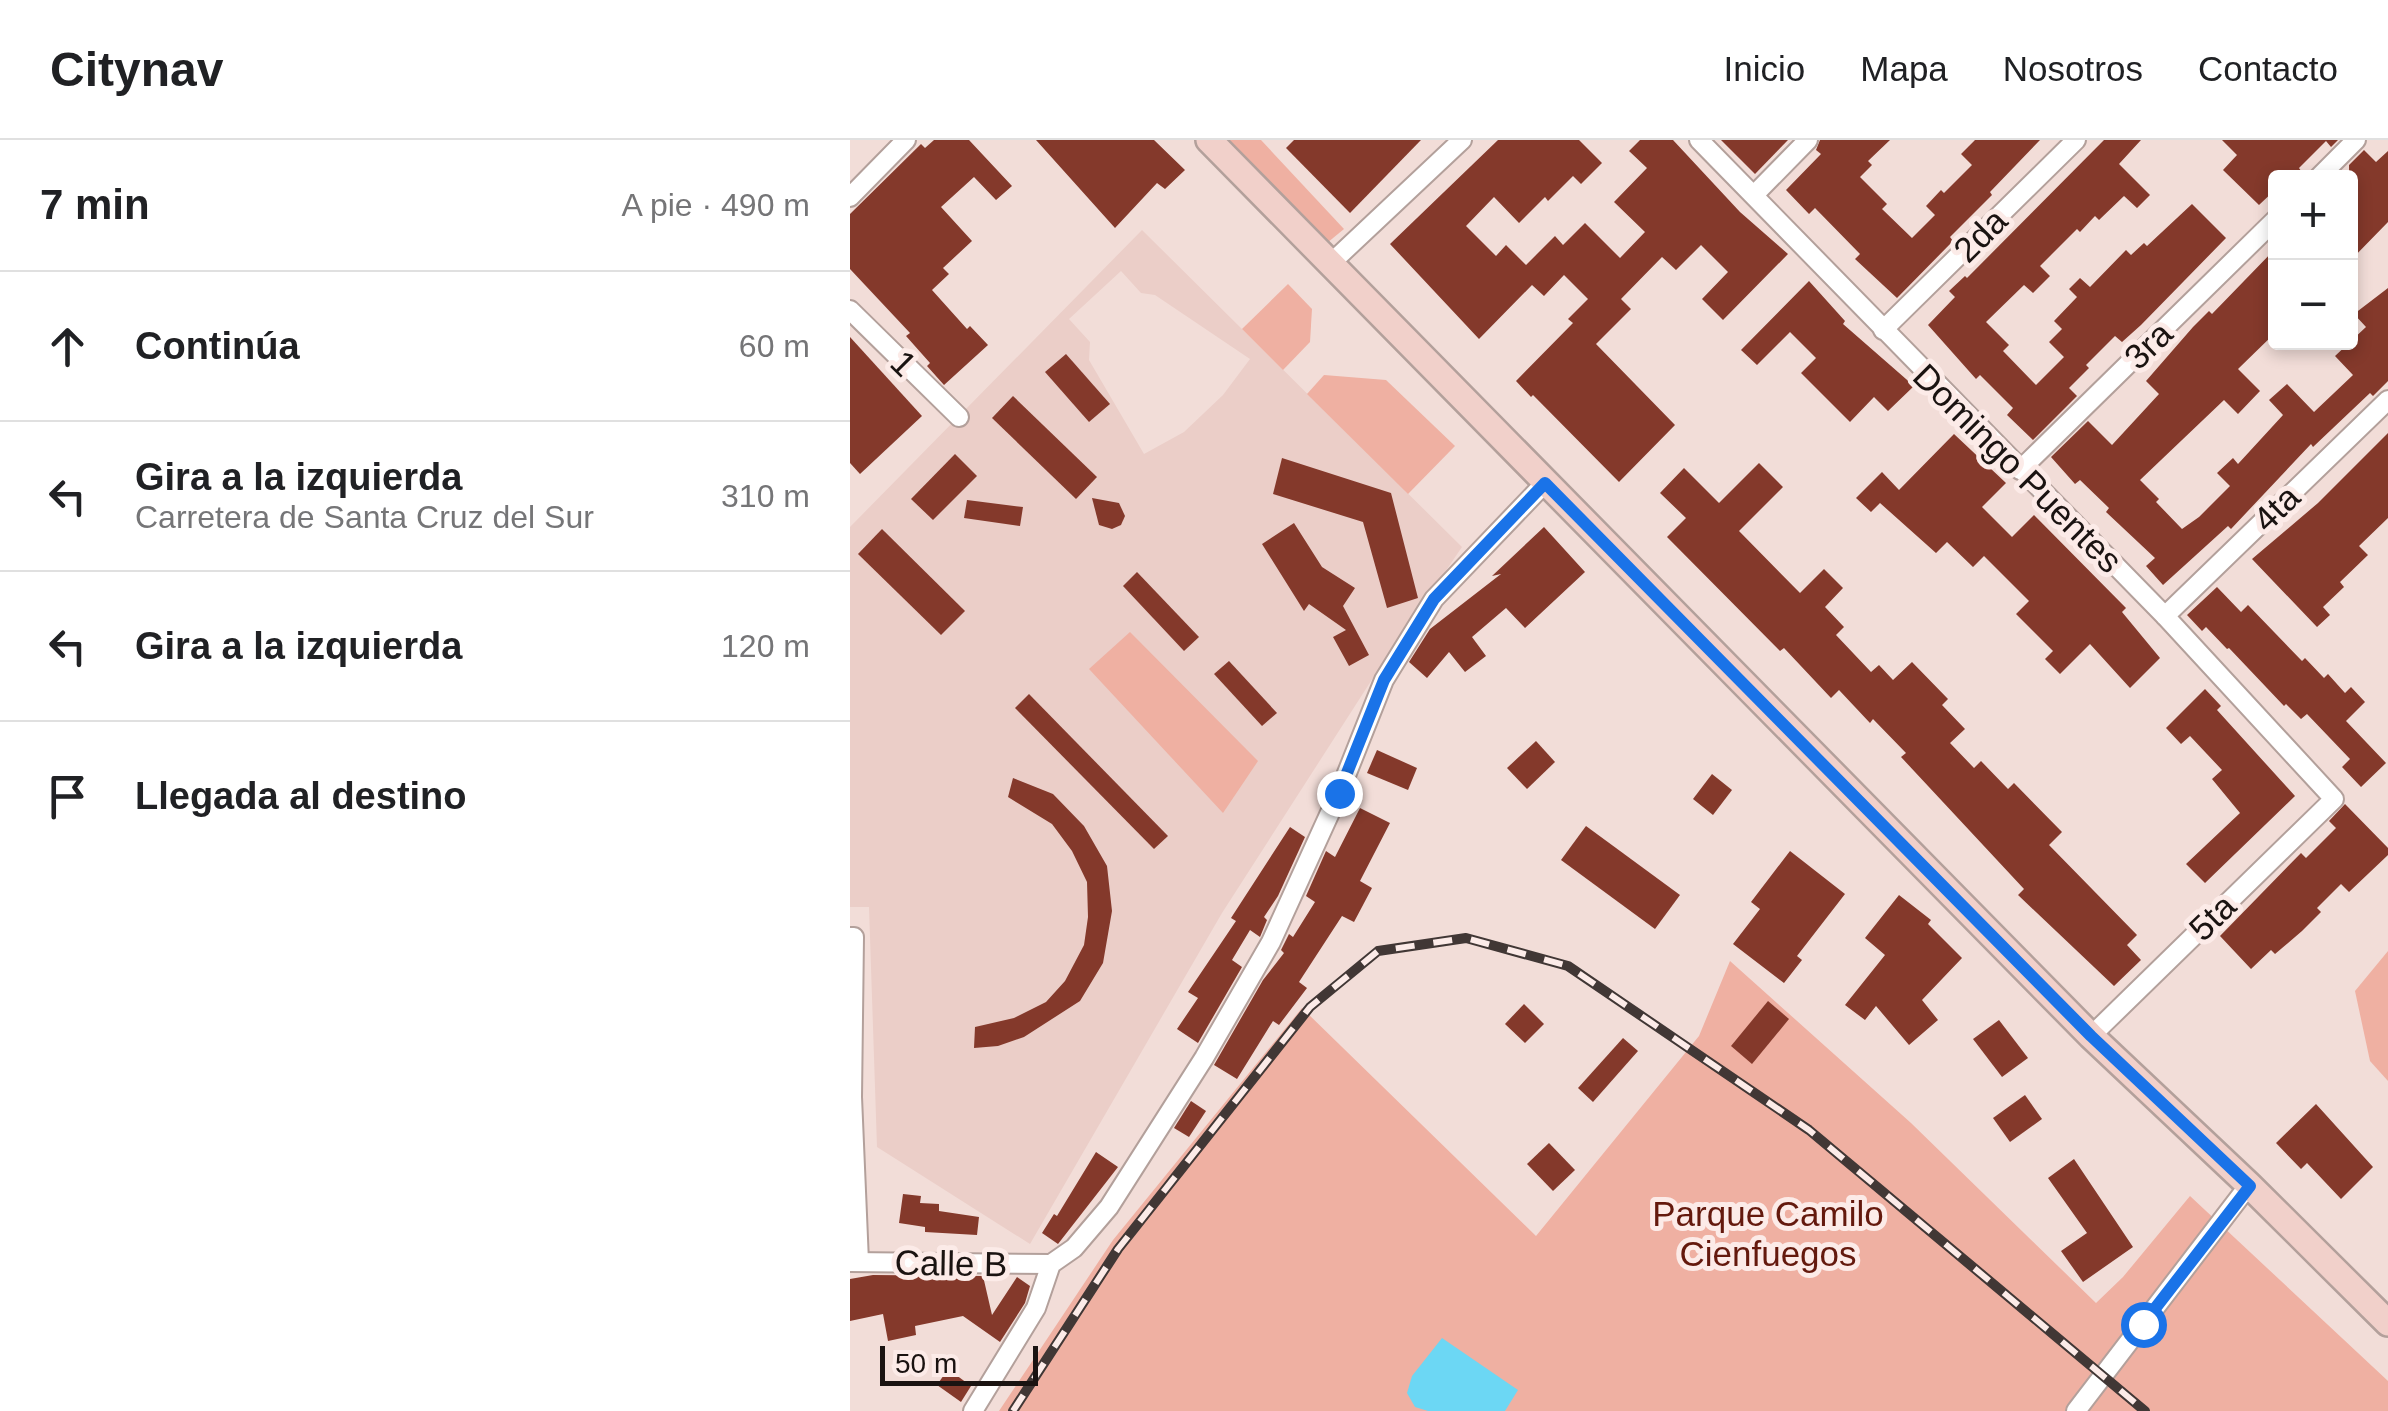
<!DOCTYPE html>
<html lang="es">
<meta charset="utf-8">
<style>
body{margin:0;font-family:Helvetica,sans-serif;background:#f6f6f6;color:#202124}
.controls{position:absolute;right:30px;top:30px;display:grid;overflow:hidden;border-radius:10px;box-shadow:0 5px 15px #0003}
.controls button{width:90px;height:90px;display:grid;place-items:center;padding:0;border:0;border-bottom:2px solid #e0e0e0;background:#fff;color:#202124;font:50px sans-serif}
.scale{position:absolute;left:30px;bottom:25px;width:158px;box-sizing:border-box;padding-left:10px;border:5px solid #1a1311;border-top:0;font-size:28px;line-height:35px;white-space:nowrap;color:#1a1311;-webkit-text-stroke:8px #fcebe8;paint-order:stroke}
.stop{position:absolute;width:30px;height:30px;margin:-22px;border:8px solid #1a73e8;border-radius:50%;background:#fff}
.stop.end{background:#1a73e8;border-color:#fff;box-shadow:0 2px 10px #0008}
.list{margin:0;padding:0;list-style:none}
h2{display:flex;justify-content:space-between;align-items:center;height:130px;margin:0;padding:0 40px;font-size:42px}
h2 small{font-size:32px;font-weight:400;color:#757577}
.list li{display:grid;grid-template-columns:65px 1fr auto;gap:30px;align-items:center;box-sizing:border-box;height:150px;padding:0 40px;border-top:2px solid #e0e0e0}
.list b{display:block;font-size:38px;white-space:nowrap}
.list p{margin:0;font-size:32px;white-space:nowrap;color:#757577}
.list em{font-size:32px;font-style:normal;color:#757577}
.icon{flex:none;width:55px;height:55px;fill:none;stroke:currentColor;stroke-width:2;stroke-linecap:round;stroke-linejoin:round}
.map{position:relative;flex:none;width:1538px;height:1271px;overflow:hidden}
header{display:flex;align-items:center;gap:60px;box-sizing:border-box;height:140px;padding:0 50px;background:#fff;border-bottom:2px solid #e0e0e0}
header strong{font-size:48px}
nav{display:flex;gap:55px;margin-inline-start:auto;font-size:35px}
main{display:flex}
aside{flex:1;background:#fff}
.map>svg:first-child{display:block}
.built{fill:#ebcec8;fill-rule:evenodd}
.green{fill:#efb0a2}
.water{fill:#6cd7f4}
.building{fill:#84392b}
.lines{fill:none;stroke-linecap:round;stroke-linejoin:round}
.street-casing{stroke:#b3a09b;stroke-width:22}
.secondary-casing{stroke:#b3a09b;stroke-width:30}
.street{stroke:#fff;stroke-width:18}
.secondary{stroke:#f1d0ca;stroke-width:25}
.rail-casing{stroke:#413735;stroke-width:10}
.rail{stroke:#fcebe8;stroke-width:6;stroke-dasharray:19;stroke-linecap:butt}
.route{stroke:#1a73e8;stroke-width:12}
.labels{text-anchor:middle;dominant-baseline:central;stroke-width:10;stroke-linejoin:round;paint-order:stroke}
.street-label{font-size:35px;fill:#1a1311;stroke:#fcebe8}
.park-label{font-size:35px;fill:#64190d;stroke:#fcebe8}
</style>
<header>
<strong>Citynav</strong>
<nav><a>Inicio</a><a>Mapa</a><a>Nosotros</a><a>Contacto</a></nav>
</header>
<main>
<aside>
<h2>7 min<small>A pie · 490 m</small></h2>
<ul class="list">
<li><svg class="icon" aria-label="ahead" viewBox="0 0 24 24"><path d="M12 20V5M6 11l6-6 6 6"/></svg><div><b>Continúa</b></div><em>60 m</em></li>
<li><svg class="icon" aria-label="left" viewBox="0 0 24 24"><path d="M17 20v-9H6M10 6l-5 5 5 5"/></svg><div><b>Gira a la izquierda</b><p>Carretera de Santa Cruz del Sur</p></div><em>310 m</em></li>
<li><svg class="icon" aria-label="left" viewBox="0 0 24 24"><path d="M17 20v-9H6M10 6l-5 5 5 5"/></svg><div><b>Gira a la izquierda</b></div><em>120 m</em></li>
<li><svg class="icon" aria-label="arrive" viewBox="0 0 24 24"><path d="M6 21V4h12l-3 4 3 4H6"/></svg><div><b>Llegada al destino</b></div></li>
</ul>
</aside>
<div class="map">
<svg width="1538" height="1271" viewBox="0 0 1538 1271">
<rect width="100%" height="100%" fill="#f2ddd8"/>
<path class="built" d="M292 90 612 407 530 527 372 773 180 1104 27 1007 19 767H0V387ZM271 131 291 153 305 155 400 219 373 255 334 292 294 314 239 220 240 202 219 179Z"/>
<g class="green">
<path d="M378 0H411L494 89 477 103Z"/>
<path d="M438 144 462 169 460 202 433 230 392 189Z"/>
<path d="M474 235 536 240 605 306 558 354 457 254Z"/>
<path d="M280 492 408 621 373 673 239 529Z"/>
<path d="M1538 811V941L1520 921 1505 851Z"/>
<path d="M880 821 1061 983 1246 1163 1273 1137 1340 1056 1538 1241V1271H149L263 1100 452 868 686 1096 849 896Z"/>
</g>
<path class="water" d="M592 1198 668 1250 655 1271H578L565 1267 557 1253 562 1236Z"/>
<g class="building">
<path d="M84 0H119L162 46 146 60 124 37 91 67 122 101 93 128 99 134 82 150 117 189 120 186 138 205 94 245 77 226 80 223 56 196 60 193 0 129V74L71 4 75 8Z"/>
<path d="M186 0H304L335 30 315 49 307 43 265 88Z"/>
<path d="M444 0H571L500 73 436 8Z"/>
<path d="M648 0H729L752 23 731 44 723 36 698 61 695 57 669 83 644 57 616 86 646 116 656 105 676 125 705 96 713 105 735 83 770 118 795 92 764 62 797 28 779 11 790 0H823L890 72 938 114 873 180 852 159 878 132 851 105 826 130 812 117 771 159 781 169 746 204 825 285 769 342 683 255 681 257 666 241 723 183 718 179 738 159 714 135 694 156 682 145 629 199 540 104Z"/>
<path d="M871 0H938L905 34Z"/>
<path d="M970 0H1040L1018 21 1022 25 1010 37 1037 64 1032 69 1062 98 1085 75 1076 66 1091 50 1094 53 1122 25 1111 14 1125 0H1190L1140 52 1142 55 1100 97 1103 101 1047 158 1005 119 1010 114 965 68 959 74 936 50 971 14 966 10Z"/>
<path d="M1254 0H1291L1269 24 1300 55 1287 68 1274 56 1249 80 1245 76 1230 92 1227 89 1190 126 1200 136 1183 153 1174 145 1136 182 1159 205 1153 211 1186 245 1214 217 1199 202 1212 189 1204 181 1227 157 1219 149 1230 138 1240 147 1276 110 1281 115 1294 103 1297 106 1342 64 1376 98 1291 185 1272 202 1265 196 1236 225 1239 228 1219 248 1227 256 1183 300 1157 275 1163 268 1130 235 1126 239 1078 185 1105 157 1099 151 1115 136 1117 138Z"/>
<path d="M1372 0H1488L1481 7 1476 1 1449 28 1456 38H1426V49L1409 65 1373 30 1387 15Z"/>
<path d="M1514 10 1526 22 1538 11V82L1500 121 1499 25Z"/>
<path d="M1426 108V192L1388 229 1410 251 1388 274 1374 260 1290 340 1309 359 1306 362 1332 389 1349 377 1380 346 1367 333 1383 318 1388 324 1433 275 1419 260 1437 244 1464 272 1503 235 1485 216 1516 187 1504 174 1538 148V241L1523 256 1520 253 1463 307 1461 304 1381 389 1378 386 1313 445 1296 426 1305 418 1256 372 1259 368 1230 340 1225 344 1201 317 1238 281 1262 305 1309 254 1296 241 1343 187 1359 171 1362 174Z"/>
<path d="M959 141 995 181 993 184 1064 246 1038 271 1024 257 1000 282 951 233 966 218 940 192 907 225 891 210Z"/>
<path d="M0 197 72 276 10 334 0 323Z"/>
<path d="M216 214 260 264 239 282 195 232Z"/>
<path d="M163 256 247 337 226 359 142 278Z"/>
<path d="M1538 293V378L1509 406 1518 415 1490 442 1494 447 1473 467 1480 475 1467 487 1402 419 1468 363Z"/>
<path d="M1104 294 1156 343 1132 367 1162 397 1184 375 1276 468 1272 472 1310 518 1280 548 1240 504 1210 534 1195 519 1203 511 1166 474 1179 461 1134 416 1123 427 1097 402 1086 413 1030 363 1021 372 1006 358 1032 332 1049 350Z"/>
<path d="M105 314 127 336 83 380 61 359Z"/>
<path d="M432 318 541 353 568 458 537 468 513 382 423 354Z"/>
<path d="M909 323 933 347 889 391 950 453 974 429 993 448 975 467 994 487 986 495 1021 532 1029 525 1043 540 1062 522 1098 559 1092 565 1115 589 1100 603 1124 628 1131 621 1158 649 1164 643 1212 692 1199 705 1287 795 1277 805 1291 820 1264 846 1168 755 1174 749 1051 617 1056 613 1023 579 1020 583 989 550 981 558 934 508 930 511 817 397 836 378 810 353 834 328 869 363Z"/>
<path d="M242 358 269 363 275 376 271 385 262 389 249 385Z"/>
<path d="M117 360 173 367 170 386 114 378Z"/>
<path d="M444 383 472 427 505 448 493 466 519 515 499 526 483 497 496 490 459 464 454 471 412 404Z"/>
<path d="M694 387 735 432 675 488 656 468 622 497 636 516 615 532 599 512 577 538 559 522 580 489 651 434 642 436Z"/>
<path d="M32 389 115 471 91 495 8 414Z"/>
<path d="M287 432 349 497 334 511 273 446Z"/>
<path d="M1367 447 1391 472 1398 465 1452 521 1455 518 1474 538 1478 534 1495 553 1501 547 1515 562 1496 581 1536 623 1511 647 1492 627 1500 619 1457 574 1451 579 1436 564 1434 566 1379 508 1377 509 1356 487 1352 491 1337 475Z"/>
<path d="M379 521 427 573 412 586 364 534Z"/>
<path d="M1355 549 1371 566 1367 570 1445 656 1355 743 1336 724 1390 673 1362 639 1372 630 1340 596 1331 604 1316 588Z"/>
<path d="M179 554 318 696 304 709 165 568Z"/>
<path d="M686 601 705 622 677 649 657 628Z"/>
<path d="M527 610 567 628 558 650 517 633Z"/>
<path d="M862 634 882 650 863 675 843 659Z"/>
<path d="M163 638 203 654 234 686 257 726 262 771 253 823 230 861 174 897 148 906 124 908 125 887 164 878 196 862 215 841 234 805 238 777 237 742 222 711 202 684 158 657Z"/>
<path d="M1495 664 1538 708V715L1499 752 1491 744 1467 768 1471 772 1452 791 1425 814 1421 810 1401 829 1370 796 1451 713 1456 718 1486 688 1479 681Z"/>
<path d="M510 668 540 683 510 741 522 748 504 782 492 776 449 842 457 848 429 885 423 881 387 939 364 925 413 840 434 813 431 810 439 794 443 797 465 762 456 756 476 711 485 717Z"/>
<path d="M736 686 830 755 805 789 711 720Z"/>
<path d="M440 687 455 697 428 756 414 777 417 780 410 797 400 790 382 820 392 827 348 903 327 889 348 858 338 852 386 781 381 778Z"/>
<path d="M940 711 995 754 947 816 952 820 934 843 883 804 910 769 901 762Z"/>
<path d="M1049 755 1081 780 1078 784 1112 818 1072 860 1088 880 1059 905 1026 866 1015 880 995 865 1035 815 1015 798Z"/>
<path d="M918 861 939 879 902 924 881 906Z"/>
<path d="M674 864 694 884 675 903 655 884Z"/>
<path d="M1149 880 1178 918 1152 937 1123 899Z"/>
<path d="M773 898 788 911 743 962 728 948Z"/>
<path d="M1175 955 1192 979 1160 1002 1143 978Z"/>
<path d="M341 961 356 971 339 997 324 988Z"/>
<path d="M1466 964 1523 1027 1491 1059 1457 1023 1451 1029 1426 1003Z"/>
<path d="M699 1003 725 1030 703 1051 677 1024Z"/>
<path d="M246 1012 268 1027 208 1104 192 1093 204 1074 207 1076Z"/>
<path d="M1224 1019 1283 1107 1233 1142 1211 1111 1237 1093 1198 1038Z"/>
<path d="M53 1054 71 1056 70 1063 89 1064V1071L129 1077 127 1095 75 1092V1087L49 1083Z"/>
<path d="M23 1135 133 1136 142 1175 167 1137 180 1146 175 1163 150 1202 113 1176 65 1186 66 1195 38 1201 33 1174 0 1181V1139Z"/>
<path d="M98 1229 121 1246 111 1262 87 1245Z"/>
</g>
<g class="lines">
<defs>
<g id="street">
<path d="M849 0 1315 476 1484 659 1241 896"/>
<path d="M1468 38 1506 0"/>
<path d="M904 55 958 0"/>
<path d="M0 57 56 0"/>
<path d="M479 125 612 0"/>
<path d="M0 170 109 277"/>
<path d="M1033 190 1226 0"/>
<path d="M1170 330 1426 79"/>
<path d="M1315 476 1538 260"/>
<path d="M0 797H4L2 957 9 1122"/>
<path d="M0 1122 201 1124"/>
<path d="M123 1271 186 1168 201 1124 224 1108 259 1067 354 918 421 802 489 653 534 540 584 459 695 343"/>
<path d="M1226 1271 1399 1045"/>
</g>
<path id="secondary" d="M359 0 1241 896 1399 1045 1538 1183"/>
</defs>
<use href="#street" class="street-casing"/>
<use href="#secondary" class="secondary-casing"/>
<use href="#street" class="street"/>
<use href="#secondary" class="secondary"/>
<defs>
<path id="rail" d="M163 1271 268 1109 460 867 528 811 616 798 718 826 959 990 1295 1271"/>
</defs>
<use href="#rail" class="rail-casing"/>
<use href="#rail" class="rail"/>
</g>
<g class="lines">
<path class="route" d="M489 653 534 540 584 459 695 343 1241 896 1400 1046 1293 1184"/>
</g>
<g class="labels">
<g class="street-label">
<text transform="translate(1130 95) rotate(-45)">2da</text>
<text transform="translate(1298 205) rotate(-44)">3ra</text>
<text transform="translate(54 223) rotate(45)">1</text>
<text transform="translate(1168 328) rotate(45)">Domingo Puentes</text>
<text transform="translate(1426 368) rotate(-44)">4ta</text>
<text transform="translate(1362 777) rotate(-44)">5ta</text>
<text transform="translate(101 1123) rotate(1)">Calle B</text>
</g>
<g class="park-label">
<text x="918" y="1073">Parque Camilo<tspan x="918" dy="40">Cienfuegos</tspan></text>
</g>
</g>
</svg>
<div class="controls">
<button>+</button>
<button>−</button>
</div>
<div class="scale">50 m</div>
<div class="stop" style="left:1293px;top:1184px"></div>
<div class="stop end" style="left:489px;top:653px"></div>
</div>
</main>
